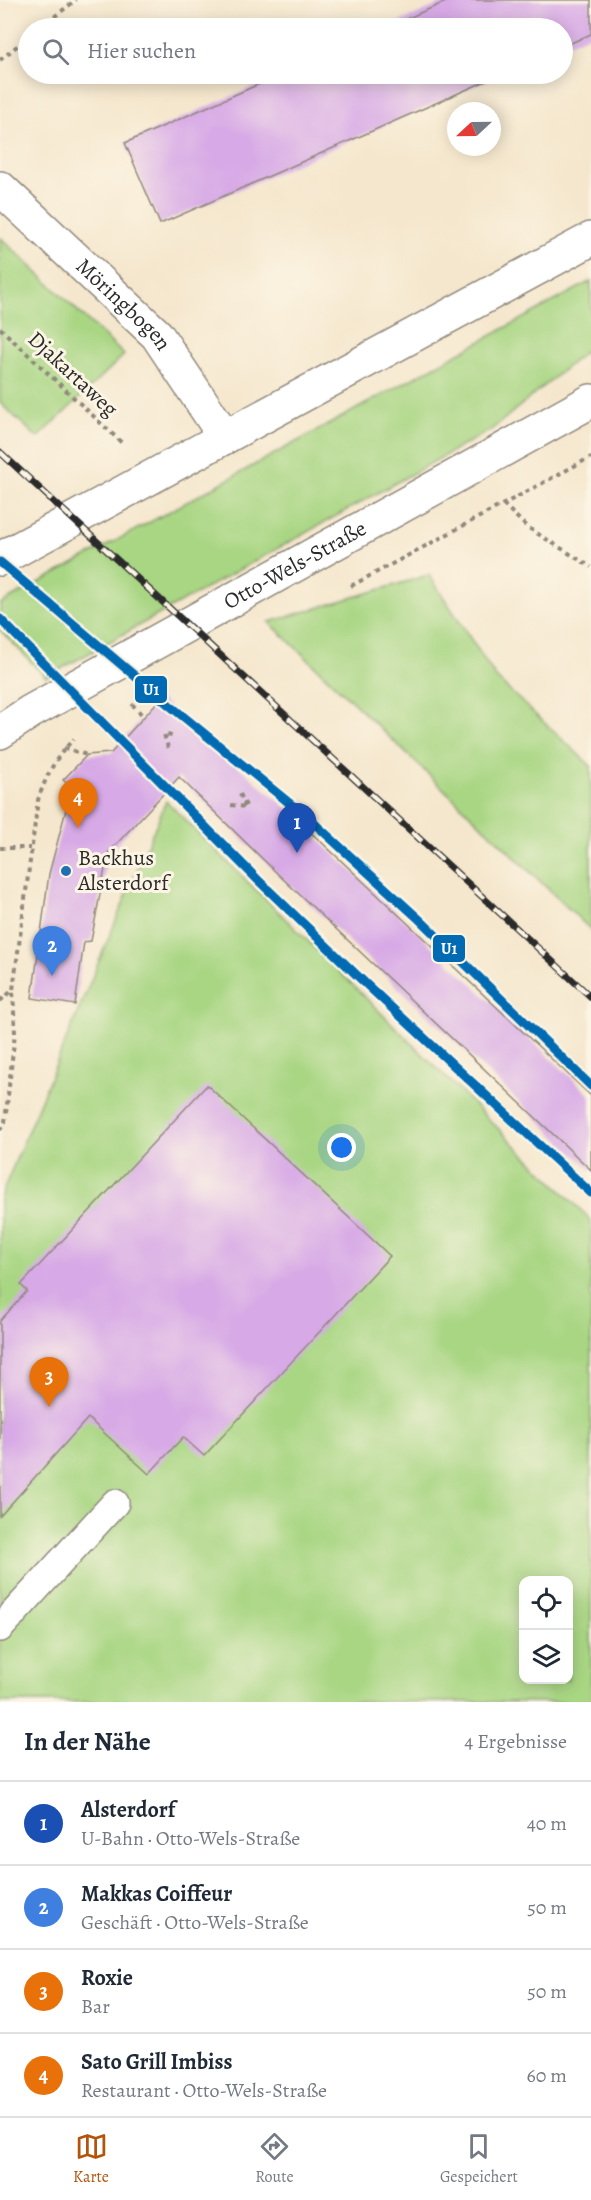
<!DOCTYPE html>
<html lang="de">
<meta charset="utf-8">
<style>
body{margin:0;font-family:Alegreya,serif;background:#f2f2f3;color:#1f2937}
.controls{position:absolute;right:18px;bottom:18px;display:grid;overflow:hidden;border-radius:12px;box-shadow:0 3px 15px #0003}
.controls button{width:54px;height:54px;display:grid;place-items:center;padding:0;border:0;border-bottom:2px solid #e0e1e3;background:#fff;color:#1f2937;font:30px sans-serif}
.compass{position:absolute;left:447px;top:102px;width:54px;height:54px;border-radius:50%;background:#fff;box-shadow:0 3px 15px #0003;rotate:248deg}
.you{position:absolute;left:342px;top:1148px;width:21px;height:21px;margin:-15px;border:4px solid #fff;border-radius:50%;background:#1a73e8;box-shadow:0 0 0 9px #1a73e833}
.badge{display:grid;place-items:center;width:39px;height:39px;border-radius:50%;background:#b45309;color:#fff;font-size:20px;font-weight:700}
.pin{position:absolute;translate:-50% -50px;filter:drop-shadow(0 2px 3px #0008)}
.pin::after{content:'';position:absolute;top:32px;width:21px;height:18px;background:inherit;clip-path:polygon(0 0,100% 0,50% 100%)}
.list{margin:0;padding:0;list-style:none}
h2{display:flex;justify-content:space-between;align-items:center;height:78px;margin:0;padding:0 24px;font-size:26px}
h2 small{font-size:20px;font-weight:400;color:#747a83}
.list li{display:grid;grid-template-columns:39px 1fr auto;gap:18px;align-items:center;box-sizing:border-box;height:84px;padding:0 24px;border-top:2px solid #e0e1e3}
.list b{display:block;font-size:22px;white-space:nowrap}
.list p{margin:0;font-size:20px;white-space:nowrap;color:#747a83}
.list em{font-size:20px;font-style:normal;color:#747a83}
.icon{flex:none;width:33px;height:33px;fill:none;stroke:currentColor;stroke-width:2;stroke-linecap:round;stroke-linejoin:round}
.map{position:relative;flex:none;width:591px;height:1702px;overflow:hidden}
.search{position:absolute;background:#fff;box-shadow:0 3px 15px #0003;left:18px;right:18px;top:18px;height:66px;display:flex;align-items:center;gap:15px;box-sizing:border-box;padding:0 21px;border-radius:33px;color:#747a83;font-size:22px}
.sheet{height:414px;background:#fff}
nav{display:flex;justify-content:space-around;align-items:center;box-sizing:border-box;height:84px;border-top:2px solid #e0e1e3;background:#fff;font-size:16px;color:#747a83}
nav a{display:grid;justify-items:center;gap:3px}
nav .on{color:#b45309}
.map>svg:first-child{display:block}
.green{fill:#a9d683;stroke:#6a8057;stroke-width:1.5;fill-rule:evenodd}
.building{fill:#d7a9e6}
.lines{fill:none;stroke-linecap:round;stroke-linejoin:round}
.lane-casing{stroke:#90897c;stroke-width:30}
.street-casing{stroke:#90897c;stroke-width:36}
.secondary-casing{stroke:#90897c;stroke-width:36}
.path{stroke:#90897c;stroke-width:4;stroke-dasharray:4.5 4.5;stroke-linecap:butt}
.lane{stroke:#fff;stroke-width:27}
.street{stroke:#fff;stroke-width:33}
.secondary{stroke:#fff;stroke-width:33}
.rail-casing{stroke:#2b2b2b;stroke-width:7}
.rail{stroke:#fcf5e5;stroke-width:4.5;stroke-dasharray:14;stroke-linecap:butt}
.metro-1-casing{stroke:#fcf5e5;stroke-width:14}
.metro-1{stroke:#006ab3;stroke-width:9}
.poi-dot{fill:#1f6fb2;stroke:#fcf5e5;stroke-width:2}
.labels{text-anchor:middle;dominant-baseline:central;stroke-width:6;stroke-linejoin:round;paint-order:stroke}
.street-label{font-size:22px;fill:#2b2b2b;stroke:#fcf5e5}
.poi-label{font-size:22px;fill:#2b2b2b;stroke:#fcf5e5;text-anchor:start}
.line-badge{stroke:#fcf5e5;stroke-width:2}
.badge-label{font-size:16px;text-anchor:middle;font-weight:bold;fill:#fff}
</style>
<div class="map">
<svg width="591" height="1702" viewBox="0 0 591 1702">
<rect width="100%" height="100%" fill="#fcf5e5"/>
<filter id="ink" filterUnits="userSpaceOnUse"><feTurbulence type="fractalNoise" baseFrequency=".0167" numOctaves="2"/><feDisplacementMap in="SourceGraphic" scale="12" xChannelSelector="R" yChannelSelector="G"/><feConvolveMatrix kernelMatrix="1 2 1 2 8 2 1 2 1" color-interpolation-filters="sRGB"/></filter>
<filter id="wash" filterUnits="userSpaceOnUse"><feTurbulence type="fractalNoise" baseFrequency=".008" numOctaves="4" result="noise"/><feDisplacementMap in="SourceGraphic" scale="24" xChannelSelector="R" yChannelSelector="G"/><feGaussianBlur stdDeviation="1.35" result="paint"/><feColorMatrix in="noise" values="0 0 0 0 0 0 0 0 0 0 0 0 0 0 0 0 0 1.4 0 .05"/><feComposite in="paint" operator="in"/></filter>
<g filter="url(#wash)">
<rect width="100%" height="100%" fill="#f5e7cd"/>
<g class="green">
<path d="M0 237 124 355 38 438 0 403Z"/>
<path d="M591 281V347L491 430 46 677 0 630V604Z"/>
<path d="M429 575 497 679 591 766V930L269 622Z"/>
<path d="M166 801 591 1220V1702H0V1198ZM524 1580H568V1680H524Z"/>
</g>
<g id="blocks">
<g class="building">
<path d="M450 0H591V34L562 47V28H385Z"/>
<path d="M282 74H502L160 224 125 143Z"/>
<path d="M160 699 296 816 294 819 317 838 591 1096V1170L281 877 179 777 108 853 91 941 84 942 75 1005 32 998 49 874 72 787 63 780 87 755 111 753Z"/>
<path d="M207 1085 390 1256 204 1456 183 1437 149 1474 88 1418 0 1516V1321L27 1291 21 1285Z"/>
</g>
</g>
</g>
<g filter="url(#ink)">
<use href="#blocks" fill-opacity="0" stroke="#90897c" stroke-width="1.5"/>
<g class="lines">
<defs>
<path id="lane" d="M0 1628 115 1503"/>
<g id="street">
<path id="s1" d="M0 188 157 335 225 437"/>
</g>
<g id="secondary">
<path d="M0 559 591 239"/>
<path id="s2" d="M0 732 30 712 591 401"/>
</g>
</defs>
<use href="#lane" class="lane-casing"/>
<use href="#street" class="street-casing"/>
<use href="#secondary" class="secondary-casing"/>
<g class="path">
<path d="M40 28 76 0"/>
<path d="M0 60 28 37"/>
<path d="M0 328 123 444"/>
<path d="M503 504 527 527 591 567"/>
<path d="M351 586 591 457"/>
<path d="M132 704 143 716"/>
<path d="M64 748 87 755"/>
<path d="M168 748 164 734 175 737"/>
<path d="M240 794 246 806"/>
<path d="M231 805 246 807"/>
<path d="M0 848H30"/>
<path d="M0 1001 13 990 38 800C46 776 56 756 74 739"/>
<path d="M0 1130 5 1122 15 1033 13 990"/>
</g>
<use href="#lane" class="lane"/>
<use href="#street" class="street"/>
<use href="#secondary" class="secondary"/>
<defs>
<path id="rail" d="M0 452 591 997"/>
</defs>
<use href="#rail" class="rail-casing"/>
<use href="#rail" class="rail"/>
<defs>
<g id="metro-1">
<path d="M0 562 168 704 315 824 419 919 591 1086"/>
<path d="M0 619 258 880 366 984 591 1193"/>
</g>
</defs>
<use href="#metro-1" class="metro-1-casing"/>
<use href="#metro-1" class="metro-1"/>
</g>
</g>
<circle class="poi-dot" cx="66" cy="871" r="6"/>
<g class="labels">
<g class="street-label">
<text stroke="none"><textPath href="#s1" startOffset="170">Möringbogen</textPath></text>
<text transform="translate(73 374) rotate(43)">Djakartaweg</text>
<text stroke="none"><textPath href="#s2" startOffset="339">Otto-Wels-Straße</textPath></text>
</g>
<g class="poi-label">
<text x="78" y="858">Backhus<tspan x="78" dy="25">Alsterdorf</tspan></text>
</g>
</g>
<g class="line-badge">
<rect x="134" y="675" width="34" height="29" rx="6" fill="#006ab3"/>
<rect x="432" y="934" width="34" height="29" rx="6" fill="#006ab3"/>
</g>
<g class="badge-label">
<text x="151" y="695">U1</text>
<text x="449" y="954">U1</text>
</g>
</svg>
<div class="controls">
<button><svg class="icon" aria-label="locate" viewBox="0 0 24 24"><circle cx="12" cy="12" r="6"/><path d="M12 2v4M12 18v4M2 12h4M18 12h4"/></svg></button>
<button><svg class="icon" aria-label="layers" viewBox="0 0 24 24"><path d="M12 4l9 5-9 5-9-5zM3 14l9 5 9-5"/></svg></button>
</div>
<svg class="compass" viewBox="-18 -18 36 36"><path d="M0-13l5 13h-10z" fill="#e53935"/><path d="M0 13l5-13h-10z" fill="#747a83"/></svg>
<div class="you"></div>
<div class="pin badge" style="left:297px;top:853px;background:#1a4fb4">1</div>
<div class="pin badge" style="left:52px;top:976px;background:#3f7fe0">2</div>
<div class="pin badge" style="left:49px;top:1407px;background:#e8710a">3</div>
<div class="pin badge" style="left:78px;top:828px;background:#e8710a">4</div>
<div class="search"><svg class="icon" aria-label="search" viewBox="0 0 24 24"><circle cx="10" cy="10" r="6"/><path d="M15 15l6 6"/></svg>Hier suchen</div>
</div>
<section class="sheet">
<h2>In der Nähe<small>4 Ergebnisse</small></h2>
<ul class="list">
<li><span class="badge" style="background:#1a4fb4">1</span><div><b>Alsterdorf</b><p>U-Bahn · Otto-Wels-Straße</p></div><em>40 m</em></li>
<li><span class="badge" style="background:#3f7fe0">2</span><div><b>Makkas Coiffeur</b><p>Geschäft · Otto-Wels-Straße</p></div><em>50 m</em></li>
<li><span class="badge" style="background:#e8710a">3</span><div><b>Roxie</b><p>Bar</p></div><em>50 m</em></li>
<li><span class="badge" style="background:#e8710a">4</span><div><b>Sato Grill Imbiss</b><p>Restaurant · Otto-Wels-Straße</p></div><em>60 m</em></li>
</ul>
</section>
<nav>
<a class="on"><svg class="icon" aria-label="map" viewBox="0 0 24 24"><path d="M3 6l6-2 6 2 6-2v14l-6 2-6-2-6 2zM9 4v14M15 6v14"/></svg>Karte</a>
<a><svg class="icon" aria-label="directions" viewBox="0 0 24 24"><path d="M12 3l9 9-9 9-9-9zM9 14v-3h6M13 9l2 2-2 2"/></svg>Route</a>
<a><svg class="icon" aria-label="saved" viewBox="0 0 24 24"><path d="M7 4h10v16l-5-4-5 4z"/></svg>Gespeichert</a>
</nav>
